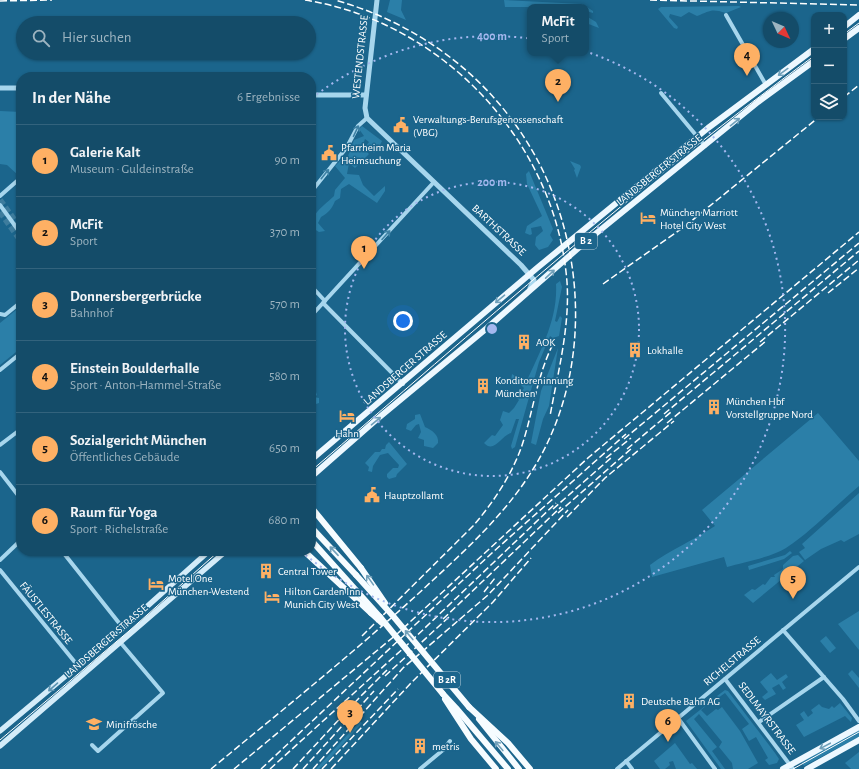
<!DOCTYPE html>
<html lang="de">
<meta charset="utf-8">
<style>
body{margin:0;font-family:"Alegreya Sans",sans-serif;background:#215671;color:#f1f3f6}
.controls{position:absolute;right:12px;top:12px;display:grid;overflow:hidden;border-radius:8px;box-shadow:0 1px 3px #0004}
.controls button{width:36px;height:36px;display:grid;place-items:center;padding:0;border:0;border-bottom:1px solid #33637d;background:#144c69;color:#f1f3f6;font:20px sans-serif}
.compass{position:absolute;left:763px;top:12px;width:36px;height:36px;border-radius:50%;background:#144c69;box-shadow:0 1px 3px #0004;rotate:134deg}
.you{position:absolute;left:403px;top:321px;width:14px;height:14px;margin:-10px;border:3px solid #fff;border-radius:50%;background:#1a73e8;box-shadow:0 0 0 6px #1a73e833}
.badge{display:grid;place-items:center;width:26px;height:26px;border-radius:50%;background:#feb064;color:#111;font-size:13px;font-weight:700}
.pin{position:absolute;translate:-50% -33px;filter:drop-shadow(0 1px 2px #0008)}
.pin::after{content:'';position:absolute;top:21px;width:14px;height:12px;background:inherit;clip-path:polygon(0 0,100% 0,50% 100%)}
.popup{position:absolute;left:527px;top:4px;width:62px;height:52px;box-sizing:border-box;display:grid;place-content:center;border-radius:8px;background:#144c69;filter:drop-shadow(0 1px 3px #0005);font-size:13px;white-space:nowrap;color:#9db4c0}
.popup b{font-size:15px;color:#f1f3f6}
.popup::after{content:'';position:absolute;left:50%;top:100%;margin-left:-8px;border:8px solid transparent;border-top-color:#144c69}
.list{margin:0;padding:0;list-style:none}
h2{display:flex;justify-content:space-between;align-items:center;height:52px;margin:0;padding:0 16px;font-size:17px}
h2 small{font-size:13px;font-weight:400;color:#9db4c0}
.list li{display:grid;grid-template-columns:26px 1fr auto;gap:12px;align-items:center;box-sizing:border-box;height:72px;padding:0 16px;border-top:1px solid #33637d}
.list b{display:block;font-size:15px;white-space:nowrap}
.list p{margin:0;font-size:13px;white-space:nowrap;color:#9db4c0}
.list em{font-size:13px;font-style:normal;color:#9db4c0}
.icon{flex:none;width:22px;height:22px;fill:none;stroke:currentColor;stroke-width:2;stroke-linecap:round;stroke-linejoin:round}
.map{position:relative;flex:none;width:859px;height:769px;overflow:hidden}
.search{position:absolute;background:#144c69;box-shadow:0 1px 3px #0004;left:16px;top:16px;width:300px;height:44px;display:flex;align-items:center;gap:10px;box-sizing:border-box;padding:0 14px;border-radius:22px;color:#9db4c0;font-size:15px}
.panel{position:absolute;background:#144c69;box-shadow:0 1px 3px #0004;left:16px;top:72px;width:300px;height:484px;border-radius:16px}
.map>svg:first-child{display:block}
.green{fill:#2b7fa8}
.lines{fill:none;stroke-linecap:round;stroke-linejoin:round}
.trunk-tunnel{stroke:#3d7c9d;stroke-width:6;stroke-dasharray:6 3;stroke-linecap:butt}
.minor{stroke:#a7d6ed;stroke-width:4}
.tertiary{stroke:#a7d6ed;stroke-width:5}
.secondary{stroke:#d4ecf9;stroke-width:5.5}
.primary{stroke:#edf8ff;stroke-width:6}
.trunk{stroke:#f6fcff;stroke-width:6}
.tram{stroke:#fff;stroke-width:1}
.rail{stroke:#fff;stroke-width:1.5;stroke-dasharray:7 3;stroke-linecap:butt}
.trunk-bridge{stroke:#f6fcff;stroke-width:6}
.oneway{stroke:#6fa0ba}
.oneway2{stroke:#3e81a4}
.oneway3{stroke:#73a1ba}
.oneway4{stroke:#5c94b2}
.ring{fill:none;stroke:#a5b8ef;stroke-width:2;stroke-dasharray:2 4}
.labels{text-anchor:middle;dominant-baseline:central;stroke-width:3;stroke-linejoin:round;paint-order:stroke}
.shield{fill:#1b658c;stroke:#bbd1dc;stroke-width:1}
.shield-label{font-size:10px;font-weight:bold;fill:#fff}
.street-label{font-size:11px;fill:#fff;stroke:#1b658c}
.poi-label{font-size:11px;fill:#fff;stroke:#1b658c;text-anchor:start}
.centre{fill:#a5b8ef;stroke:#1b658c;stroke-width:2}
.ring-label{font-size:12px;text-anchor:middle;font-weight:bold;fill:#a5b8ef;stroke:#1b658c;stroke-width:3;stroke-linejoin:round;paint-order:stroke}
</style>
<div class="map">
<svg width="859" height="769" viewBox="0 0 859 769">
<rect width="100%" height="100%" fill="#1b658c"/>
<g class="green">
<path d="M390 0H402L401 10 406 20 387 12Z"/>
<path d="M504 0 582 4 593 11V13L586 11V7H505Z"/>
<path d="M739 6 741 7 726 13C711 8 710 11 697 16L689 12 681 17 670 14 669 17 678 27 677 29 674 28 658 9 661 7Z"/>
<path d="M586 16 596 22 599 28 586 23Z"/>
<path d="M0 111 21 112V174L18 175 7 165 0 164Z"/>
<path d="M362 126 382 141 380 145 376 146 378 148 374 153 366 146 369 142 365 139 362 147 369 154 355 168 349 163 347 174 359 175 363 185 374 196 385 186V191L377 203 349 184 341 189 340 198 335 201C332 209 328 213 321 217L318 223 325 231 319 232 311 227C311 213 326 204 334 196L335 190 345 178 335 166 343 158 348 156 354 140 364 136 359 129Z"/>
<path d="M570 161 580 165 581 167 577 178 574 170 575 169Z"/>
<path d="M529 171 553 229 550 235 553 240 548 247 539 250 535 245 536 237 543 231 541 226 531 228 532 234 530 235 525 233 527 226 542 216 527 184 526 174Z"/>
<path d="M560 281 562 287 555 321 557 322 560 316 562 318 559 336 553 338 550 336 539 362 515 447 512 449 511 446 519 419H516L511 433C501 436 494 454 484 443L492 435 495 436 503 425 500 420 503 411 509 413 514 408 519 400 517 398 524 388 517 381 515 384 511 382 512 374 526 383C540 351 558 320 556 284Z"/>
<path d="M21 306V348L0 365V323Z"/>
<path d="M558 348 549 406 543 419 536 445 531 443 541 391Z"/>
<path d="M311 386 315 389 317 395 314 397 319 398V403L316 404 311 399Z"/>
<path d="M818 413 859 461V486C834 507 813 530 786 548 772 557 744 562 727 567L724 557 652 577 650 565C670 550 694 540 715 526L702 510Z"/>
<path d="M420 414 425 427C432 430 439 435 438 443L433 448 424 446V440L418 438 421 432 419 424 416 425 411 431 406 429 407 424 415 419V415Z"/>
<path d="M389 442 407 464 397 474 396 477 389 479 387 477V474L393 468H398L399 465 388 453 380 455 373 466 372 472 368 471 369 467 365 463 375 452H380L382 449H385L386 445Z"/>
<path d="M859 493V534L844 542 841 540 821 549 805 560 799 552 805 548 802 544Z"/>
<path d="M790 551 792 553 784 559 749 570 748 566 785 555Z"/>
<path d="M798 555 804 561 753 603 744 595 752 589 755 590 763 584 765 585 771 577H775L774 575 783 569V565L793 556Z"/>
<path d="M859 611V650L838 624Z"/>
<path d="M826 636 836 648 830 653 820 641Z"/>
<path d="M852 670 859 678V688L848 674Z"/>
<path d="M771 673 777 680 786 674 788 677 782 682 786 688 783 690 779 684 772 688 776 694 765 700 762 697 768 692 760 682Z"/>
<path d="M725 690 728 691 775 753 779 759 777 763 769 765 765 760 768 758 756 737 749 741 742 729 749 724 725 693 718 698 717 696Z"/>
<path d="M714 699 701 710 707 716 716 709 718 710 722 707 740 731 758 763 748 769H733L732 763 719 747 722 742 699 714 694 719 717 747 712 751 725 769H721L686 721Z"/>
<path d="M840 703 852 718 851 722 845 716 804 737 796 725 804 720 800 714 804 711 808 717 813 713 811 710 819 704 822 707 829 709 832 706 834 708Z"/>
<path d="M360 721 362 723 325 764 319 769H316Z"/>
<path d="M859 729V737L804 766 801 762Z"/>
<path d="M675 743 690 764 692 763 697 769H676L673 761 669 762 670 765 665 769H660L654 761Z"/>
<path d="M859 752V769H851L845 763Z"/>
</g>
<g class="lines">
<g class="trunk-tunnel">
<path d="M0 200 21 229"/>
<path d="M0 212 21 241"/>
</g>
<g class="minor">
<path d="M726 15 766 85"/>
<path d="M661 93 705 146"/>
<path d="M311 192 347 147 358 126 367 118"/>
<path d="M0 196 17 181"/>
<path d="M0 205 21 234"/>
<path d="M311 286 325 301"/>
<path d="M323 303 403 384"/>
<path d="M0 314 5 315 21 302"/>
<path d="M311 316 434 182"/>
<path d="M0 370 21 353"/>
<path d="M0 445 21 429"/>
<path d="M0 472 21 499"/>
<path d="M62 551 123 628"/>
<path d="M0 560 21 540"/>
<path d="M0 570 78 666"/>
<path d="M783 630 843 699 859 721"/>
<path d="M725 679 793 769"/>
<path d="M678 718 715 769"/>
<path d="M759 722 824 677"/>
<path d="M92 745 98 751 163 693 120 642"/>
<path d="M626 761 632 769"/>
<path d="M420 769 443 750 450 741"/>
<path d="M617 769 859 567"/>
</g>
<g class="tertiary">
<path d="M377 0 365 108 367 118 521 265 534 280 530 288"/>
<path d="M0 88H21"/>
<path d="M311 95H366"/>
</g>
<g class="secondary">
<path d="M0 731 123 628 209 551"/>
<path d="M0 746 226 551"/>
</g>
<g class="primary">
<path d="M844 27 859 15"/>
<path d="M844 39 859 28"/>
<path d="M311 460 537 268 708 128 814 49"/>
<path d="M311 477 376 420 487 328 583 244 758 102 814 61"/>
<path d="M783 769 859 727"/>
<path d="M807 769 859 740"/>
</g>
<g class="trunk">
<path d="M311 507 361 568"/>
<path d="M311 527 356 575"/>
<path d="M311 540 380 617"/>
<path d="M304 551 371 613"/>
<path d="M443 694 456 708 508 769"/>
<path d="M445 699 471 739 496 769"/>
<path d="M469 707 508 743 530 769"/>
<path d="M479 719 519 769"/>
</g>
<g class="tram">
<path d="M844 34 859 23"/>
<path d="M311 471C476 329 639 184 814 56"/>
<path d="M0 740 129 631 219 551"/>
<path d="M793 769 859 732"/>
</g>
<g class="rail">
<path d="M305 0C443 22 556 142 567 282 570 327 558 372 550 416"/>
<path d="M650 0 859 5"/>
<path d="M0 1 52 0"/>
<path d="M844 97 859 85"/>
<path d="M603 284 684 227 819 117"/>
<path d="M828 293 859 268"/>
<path d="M760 342 859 260"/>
<path d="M664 414 859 251"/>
<path d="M667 423 766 341"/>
<path d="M624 439 859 243"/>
<path d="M627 449 671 412"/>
<path d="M606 458 631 438"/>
<path d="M553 509 612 457"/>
<path d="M558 513 632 448"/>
<path d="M567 517 605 478 674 421"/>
<path d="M484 592 495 578"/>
<path d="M443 619 561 507"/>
<path d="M362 636 473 526C494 502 515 470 524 439 534 406 538 373 554 342"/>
<path d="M385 676 450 616"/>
<path d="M211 769C286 707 361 647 432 581 470 546 508 511 535 466 588 378 587 264 544 173 503 87 427 26 335 0"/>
<path d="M234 769 397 634 589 457 859 232"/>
<path d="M261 769 493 552 626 434"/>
<path d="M270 769 407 645 556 503"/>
<path d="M293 769 360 697 387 670"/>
<path d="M303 769 374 691"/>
<path d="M313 769 403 668 488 595 568 510"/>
<path d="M322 769 398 689"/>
<path d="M331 769 411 683 493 602 531 558"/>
</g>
<g class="trunk-bridge">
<path d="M361 568 385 603"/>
<path d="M356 575 393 616 469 707"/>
<path d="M371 613 382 623"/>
<path d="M380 617 443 694"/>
</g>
</g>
<defs><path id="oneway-shaft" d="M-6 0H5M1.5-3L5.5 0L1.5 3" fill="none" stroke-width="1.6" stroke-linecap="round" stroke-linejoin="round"/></defs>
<g class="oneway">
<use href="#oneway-shaft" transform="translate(783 72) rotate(144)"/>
<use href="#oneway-shaft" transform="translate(735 122) rotate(-39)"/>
<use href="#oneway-shaft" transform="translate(550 274) rotate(-43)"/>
<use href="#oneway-shaft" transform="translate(500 299) rotate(140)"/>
<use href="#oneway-shaft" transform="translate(376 421) rotate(-40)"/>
<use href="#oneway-shaft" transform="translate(825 746) rotate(152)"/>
</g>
<g class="oneway2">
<use href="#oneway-shaft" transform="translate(356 131) rotate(-65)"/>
<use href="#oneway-shaft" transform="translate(325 174) rotate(-51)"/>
<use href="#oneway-shaft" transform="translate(386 235) rotate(-48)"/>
</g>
<g class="oneway3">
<use href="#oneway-shaft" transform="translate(334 551) rotate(-133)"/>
<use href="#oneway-shaft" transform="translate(370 580) rotate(-125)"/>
<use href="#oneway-shaft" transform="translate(409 635) rotate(-130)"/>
<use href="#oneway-shaft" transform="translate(499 746) rotate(-130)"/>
</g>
<use class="oneway4" href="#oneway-shaft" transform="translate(53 687) rotate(139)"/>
<g class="ring">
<circle cx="492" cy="329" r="147"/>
<path d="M312 98A293 293 0 1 1 302 552"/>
</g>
<defs>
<symbol id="civic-bare" viewBox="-9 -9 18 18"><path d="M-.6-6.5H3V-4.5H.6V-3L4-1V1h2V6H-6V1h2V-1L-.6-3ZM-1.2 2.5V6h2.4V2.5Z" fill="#feb064" stroke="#1b658c" stroke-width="2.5" paint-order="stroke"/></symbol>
<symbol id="hotel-bare" viewBox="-9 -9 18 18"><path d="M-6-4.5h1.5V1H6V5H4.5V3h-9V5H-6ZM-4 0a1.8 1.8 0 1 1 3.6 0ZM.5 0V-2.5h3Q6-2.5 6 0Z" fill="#feb064" stroke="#1b658c" stroke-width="2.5" paint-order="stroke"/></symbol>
<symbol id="building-bare" viewBox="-9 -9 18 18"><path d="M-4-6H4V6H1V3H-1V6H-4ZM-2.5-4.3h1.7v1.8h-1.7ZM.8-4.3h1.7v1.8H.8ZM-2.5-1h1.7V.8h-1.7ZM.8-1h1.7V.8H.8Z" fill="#feb064" stroke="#1b658c" stroke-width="2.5" paint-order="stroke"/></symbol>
<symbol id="school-bare" viewBox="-9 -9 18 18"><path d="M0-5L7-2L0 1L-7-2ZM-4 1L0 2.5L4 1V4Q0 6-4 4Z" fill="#feb064" stroke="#1b658c" stroke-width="2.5" paint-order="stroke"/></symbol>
</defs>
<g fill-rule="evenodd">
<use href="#civic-bare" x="390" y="114" width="22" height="22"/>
<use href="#civic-bare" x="318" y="142" width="22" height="22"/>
<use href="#hotel-bare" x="637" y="207" width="22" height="22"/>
<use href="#building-bare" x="513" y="331" width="22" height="22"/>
<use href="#building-bare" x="624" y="339" width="22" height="22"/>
<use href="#building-bare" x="472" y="375" width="22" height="22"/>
<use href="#building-bare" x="703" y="396" width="22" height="22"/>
<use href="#hotel-bare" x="336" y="405" width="22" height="22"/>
<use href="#civic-bare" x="361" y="484" width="22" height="22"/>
<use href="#building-bare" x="255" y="560" width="22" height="22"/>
<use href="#hotel-bare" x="145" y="573" width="22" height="22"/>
<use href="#hotel-bare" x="261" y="586" width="22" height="22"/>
<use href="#building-bare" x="618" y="690" width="22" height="22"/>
<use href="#school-bare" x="83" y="713" width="22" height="22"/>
<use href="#building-bare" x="409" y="735" width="22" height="22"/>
</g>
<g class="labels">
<g class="shield">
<rect x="575" y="233" width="22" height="16" rx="3"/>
<rect x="434" y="672" width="26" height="16" rx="3"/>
</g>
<g class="shield-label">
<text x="586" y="241">B 2</text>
<text x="447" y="680">B 2R</text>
</g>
<g class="street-label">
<text transform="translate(360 57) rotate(-84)">WESTENDSTRASSE</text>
<text transform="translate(659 170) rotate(-39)">LANDSBERGER STRASSE</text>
<text transform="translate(499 230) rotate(43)">BARTHSTRASSE</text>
<text transform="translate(405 368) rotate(-41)">LANDSBERGER STRASSE</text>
<text transform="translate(46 613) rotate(51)">FÄUSTLESTRASSE</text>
<text transform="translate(106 641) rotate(-41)">LANDSBERGER STRASSE</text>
<text transform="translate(732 661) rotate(-40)">RICHELSTRASSE</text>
<text transform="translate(767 718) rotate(53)">SEDLMAYRSTRASSE</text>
</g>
<g class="poi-label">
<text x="413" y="119">Verwaltungs-Berufsgenossenschaft<tspan x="413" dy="13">(VBG)</tspan></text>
<text x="341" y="147">Pfarrheim Maria<tspan x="341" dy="13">Heimsuchung</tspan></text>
<text x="660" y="212">München Marriott<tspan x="660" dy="13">Hotel City West</tspan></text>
<text x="536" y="342">AOK</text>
<text x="647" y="350">Lokhalle</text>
<text x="495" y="380">Konditoreninnung<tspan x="495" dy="13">München</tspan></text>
<text x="726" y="401">München Hbf<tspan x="726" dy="13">Vorstellgruppe Nord</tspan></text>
<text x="347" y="433" text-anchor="middle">Hahn</text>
<text x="384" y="495">Hauptzollamt</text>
<text x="278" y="571">Central Tower</text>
<text x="168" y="578">Motel One<tspan x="168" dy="13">München-Westend</tspan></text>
<text x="284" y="591">Hilton Garden Inn<tspan x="284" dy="13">Munich City West</tspan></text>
<text x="641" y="701">Deutsche Bahn AG</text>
<text x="106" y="724">Minifrösche</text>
<text x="432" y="746">metris</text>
</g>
</g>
<circle cx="492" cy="329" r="6" class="centre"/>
<g class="ring-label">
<text x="492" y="40">400 m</text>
<text x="492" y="186">200 m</text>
</g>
</svg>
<div class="controls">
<button>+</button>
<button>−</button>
<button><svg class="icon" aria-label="layers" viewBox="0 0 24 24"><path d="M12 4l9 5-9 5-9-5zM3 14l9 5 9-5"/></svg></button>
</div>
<svg class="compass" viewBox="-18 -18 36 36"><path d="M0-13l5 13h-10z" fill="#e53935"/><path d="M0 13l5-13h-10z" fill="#9db4c0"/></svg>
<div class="you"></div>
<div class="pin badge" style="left:364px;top:269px">1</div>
<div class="pin badge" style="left:558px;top:102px">2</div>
<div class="popup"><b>McFit</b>Sport</div>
<div class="pin badge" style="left:350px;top:733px">3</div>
<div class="pin badge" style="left:747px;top:76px">4</div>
<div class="pin badge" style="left:793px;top:599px">5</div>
<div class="pin badge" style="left:668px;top:742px">6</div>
<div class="search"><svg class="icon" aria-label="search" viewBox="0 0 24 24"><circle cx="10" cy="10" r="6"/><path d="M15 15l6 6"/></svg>Hier suchen</div>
<section class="panel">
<h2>In der Nähe<small>6 Ergebnisse</small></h2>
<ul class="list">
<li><span class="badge">1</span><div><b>Galerie Kalt</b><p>Museum · Guldeinstraße</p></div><em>90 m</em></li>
<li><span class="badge">2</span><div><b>McFit</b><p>Sport</p></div><em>370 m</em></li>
<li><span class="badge">3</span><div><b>Donnersbergerbrücke</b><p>Bahnhof</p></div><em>570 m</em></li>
<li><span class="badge">4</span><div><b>Einstein Boulderhalle</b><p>Sport · Anton-Hammel-Straße</p></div><em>580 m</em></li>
<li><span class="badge">5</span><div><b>Sozialgericht München</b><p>Öffentliches Gebäude</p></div><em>650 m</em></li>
<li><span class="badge">6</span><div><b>Raum für Yoga</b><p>Sport · Richelstraße</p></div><em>680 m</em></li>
</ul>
</section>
</div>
